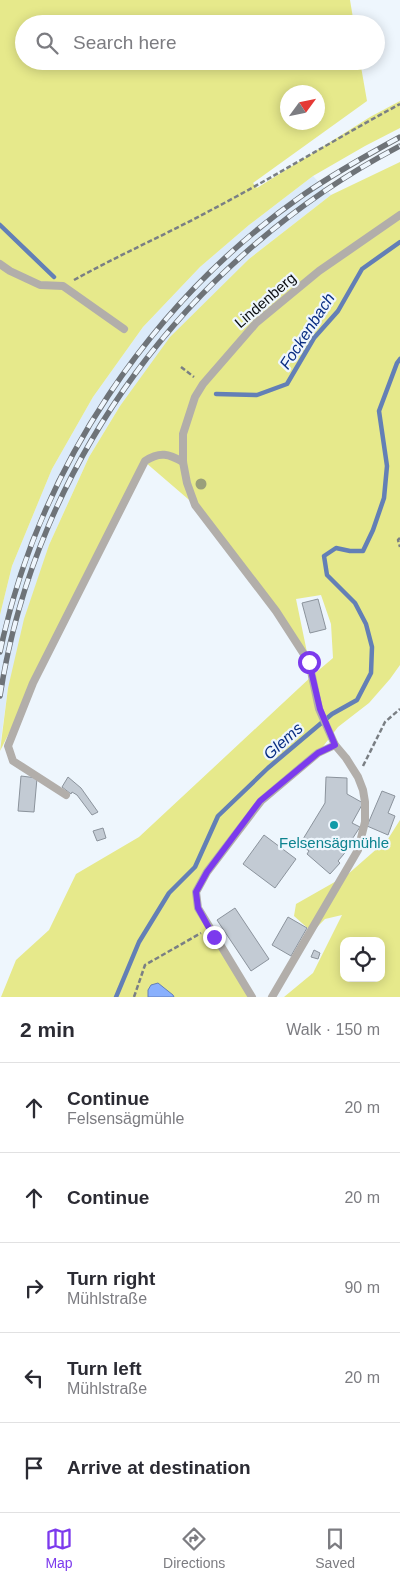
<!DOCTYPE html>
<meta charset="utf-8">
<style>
body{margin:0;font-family:Arial,sans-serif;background:#f2f2f3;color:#2b2b33}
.controls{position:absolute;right:15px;bottom:15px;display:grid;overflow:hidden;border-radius:10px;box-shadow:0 2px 12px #0003}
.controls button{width:45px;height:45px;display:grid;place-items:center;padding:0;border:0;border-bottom:1px solid #e1e1e2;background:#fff;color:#2b2b33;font:25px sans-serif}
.compass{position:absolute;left:280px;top:85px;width:45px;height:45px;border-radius:50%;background:#fff;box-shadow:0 2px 12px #0003;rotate:57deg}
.stop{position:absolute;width:15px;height:15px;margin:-11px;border:4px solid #7c3aed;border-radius:50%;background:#fff}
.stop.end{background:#7c3aed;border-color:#fff;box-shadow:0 1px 5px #0008}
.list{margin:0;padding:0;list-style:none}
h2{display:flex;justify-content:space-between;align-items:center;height:65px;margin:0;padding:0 20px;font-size:21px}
h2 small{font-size:16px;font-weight:400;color:#7c7c81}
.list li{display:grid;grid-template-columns:32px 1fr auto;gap:15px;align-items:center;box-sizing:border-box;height:90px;padding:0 20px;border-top:1px solid #e1e1e2}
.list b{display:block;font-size:19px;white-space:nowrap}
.list p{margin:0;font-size:16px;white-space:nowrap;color:#7c7c81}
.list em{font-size:16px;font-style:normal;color:#7c7c81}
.icon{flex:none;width:28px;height:28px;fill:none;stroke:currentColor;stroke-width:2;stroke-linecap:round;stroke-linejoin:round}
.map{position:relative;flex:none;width:400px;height:997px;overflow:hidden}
.search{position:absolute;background:#fff;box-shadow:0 2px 12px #0003;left:15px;right:15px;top:15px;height:55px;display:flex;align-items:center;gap:12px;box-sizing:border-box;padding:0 18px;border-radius:28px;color:#7c7c81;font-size:19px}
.sheet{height:515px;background:#fff}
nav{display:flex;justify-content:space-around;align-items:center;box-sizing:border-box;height:70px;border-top:1px solid #e1e1e2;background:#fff;font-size:14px;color:#7c7c81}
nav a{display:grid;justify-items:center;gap:2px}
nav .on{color:#7c3aed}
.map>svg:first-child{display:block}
.built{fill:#dcebfa}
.green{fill:#e6e98b;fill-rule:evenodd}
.water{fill:#89b0fd;stroke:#637fb6}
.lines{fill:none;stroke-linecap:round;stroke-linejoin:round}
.stream{stroke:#637fb6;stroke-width:4.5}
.building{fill:#c3cbd4;stroke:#8b939c}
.path{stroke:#7a7f84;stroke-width:2.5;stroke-dasharray:5 2.5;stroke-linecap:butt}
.lane{stroke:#b2aeaa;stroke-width:8}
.rail-casing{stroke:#6e7378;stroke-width:5.5}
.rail{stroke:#eef6fd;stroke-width:4;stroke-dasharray:11;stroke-linecap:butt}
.tree{fill:#9a9f7b}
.route{stroke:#7c3aed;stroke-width:6}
.culture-dot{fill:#0f9aa8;stroke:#eef6fd;stroke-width:2}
.labels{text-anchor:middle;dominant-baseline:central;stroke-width:4.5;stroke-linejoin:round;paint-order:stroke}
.street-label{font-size:15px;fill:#0a0d10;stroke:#eef6fd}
.culture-label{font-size:15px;fill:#0d838f;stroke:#eef6fd}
.water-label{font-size:16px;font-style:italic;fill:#082d82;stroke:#eef6fd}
</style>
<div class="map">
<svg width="400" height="997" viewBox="0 0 400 997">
<rect width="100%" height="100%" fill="#eef6fd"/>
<path class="built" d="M313 176 331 195 249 259 120 406 89 457 49 545 8 688 0 747V615L12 566 52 469 93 397 143 327 200 267 249 225Z"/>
<g class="green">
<path d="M0 0H350L354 24H24V61H360L367 101 253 183 257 188 370 117 400 101V128L365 146 313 176 249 225 200 267 143 327 93 397 52 469 12 566 0 615ZM288 92H318V122H288Z"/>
<path d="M400 162V665L390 679 369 703 338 727 318 753 261 801 196 891 198 908 252 997H1L16 960 49 930 76 874 139 837 313 675 333 658 331 624 321 595 296 599 309 662 195 505 145 462 0 751 8 688 24 619 49 545 89 457 120 406 170 337 249 259 331 195Z"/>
<path d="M400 820V997H284L313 973 342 915 325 919 312 932 294 916 296 904 347 875 388 839ZM344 941H381V978H344Z"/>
</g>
<path class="water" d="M158 983 173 995 174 997H148V990L151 985Z"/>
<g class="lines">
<g class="stream">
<path d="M0 225 54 277"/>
<path d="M216 394 257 395 287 384 314 338 338 311 362 269 400 242"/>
<path d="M116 997 139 942 169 893 195 867 218 816 268 768 332 714 357 700 371 673 372 647 366 624 355 603 327 575 324 556 336 548 350 551H363L373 530 384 498 387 466 379 411 397 363 400 359"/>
</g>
</g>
<g class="building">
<path d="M318 599 326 629 310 633 302 603Z"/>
<path d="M21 776 37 778 34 812 18 811Z"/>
<path d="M68 777 81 788 98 812 92 815 77 795 72 792 71 794 62 787Z"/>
<path d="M326 777 347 778V794L363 803 352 823 360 827 347 847 349 848 338 861 340 863 330 874 307 854 309 851 300 844 325 803Z"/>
<path d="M382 791 395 796 388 813 395 816 388 835 367 826Z"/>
<path d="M103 828 106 838 97 841 93 831Z"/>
<path d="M264 835 296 859 275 888 243 864Z"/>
<path d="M235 908 269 959 251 971 217 920Z"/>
<path d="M288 917 307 928 291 956 272 945Z"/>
<path d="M314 950 320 953 318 959 311 957Z"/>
</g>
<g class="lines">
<g class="path">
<path d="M74 280C119 255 167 234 213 209 276 176 337 138 400 104"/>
<path d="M181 367 194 377"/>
<path d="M400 538 398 540 400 547"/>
<path d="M363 766 385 722 400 709"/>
<path d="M134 997 145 965 201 933"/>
</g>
<g class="lane">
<path d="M0 264 10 271 40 285 63 286 124 329"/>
<path d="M66 795 13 761 8 746 33 683 145 461C160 451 169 454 183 462"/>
<path d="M252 997 198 908 196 892 207 872 261 801 318 753 335 745"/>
<path d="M272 997 358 850 365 822V802L363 790 358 777 346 758 335 745 319 709 309 662 276 611 195 505 187 483 183 462V434L195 397 203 384 256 323 319 271 400 215"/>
</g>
<defs>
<g id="rail">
<path d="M0 652C38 470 150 302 303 195 333 174 367 155 400 137"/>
<path d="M0 696C36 461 191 255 400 146"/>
</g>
</defs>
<use href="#rail" class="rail-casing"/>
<use href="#rail" class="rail"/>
</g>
<circle class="tree" cx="201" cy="484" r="5.5"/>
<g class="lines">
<path class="route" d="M214 937 198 908 196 892 207 872 260 801 318 753 335 745 320 709 309 662"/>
</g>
<circle class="culture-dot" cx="334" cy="825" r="5"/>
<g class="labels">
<g class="street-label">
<text transform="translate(265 300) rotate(-41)">Lindenberg</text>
</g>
<g class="culture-label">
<text x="334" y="842">Felsensägmühle</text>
</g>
<g class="water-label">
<text transform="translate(307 331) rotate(-57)">Fockenbach</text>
<text transform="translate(283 741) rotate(-42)">Glems</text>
</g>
</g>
</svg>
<div class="controls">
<button><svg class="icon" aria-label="locate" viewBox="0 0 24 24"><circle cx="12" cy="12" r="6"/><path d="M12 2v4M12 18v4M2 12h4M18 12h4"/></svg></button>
</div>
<svg class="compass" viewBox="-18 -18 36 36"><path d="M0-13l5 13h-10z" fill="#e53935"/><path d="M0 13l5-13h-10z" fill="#7c7c81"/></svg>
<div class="stop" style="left:309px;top:662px"></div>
<div class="stop end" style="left:214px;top:937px"></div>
<div class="search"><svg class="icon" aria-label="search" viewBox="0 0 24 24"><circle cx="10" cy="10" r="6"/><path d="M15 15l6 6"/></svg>Search here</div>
</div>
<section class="sheet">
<h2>2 min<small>Walk · 150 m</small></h2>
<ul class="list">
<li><svg class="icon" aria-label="ahead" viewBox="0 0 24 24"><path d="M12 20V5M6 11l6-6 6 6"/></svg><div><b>Continue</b><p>Felsensägmühle</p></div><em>20 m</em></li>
<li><svg class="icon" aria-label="ahead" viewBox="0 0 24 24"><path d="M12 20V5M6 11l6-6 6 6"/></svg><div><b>Continue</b></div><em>20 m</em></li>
<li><svg class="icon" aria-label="right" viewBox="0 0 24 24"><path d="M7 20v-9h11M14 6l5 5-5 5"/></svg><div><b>Turn right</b><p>Mühlstraße</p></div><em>90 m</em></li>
<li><svg class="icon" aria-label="left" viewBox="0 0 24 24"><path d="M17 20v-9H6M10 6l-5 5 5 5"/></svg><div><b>Turn left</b><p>Mühlstraße</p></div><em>20 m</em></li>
<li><svg class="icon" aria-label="arrive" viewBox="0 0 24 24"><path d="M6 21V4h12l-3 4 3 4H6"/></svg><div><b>Arrive at destination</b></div></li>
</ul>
</section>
<nav>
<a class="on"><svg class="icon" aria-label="map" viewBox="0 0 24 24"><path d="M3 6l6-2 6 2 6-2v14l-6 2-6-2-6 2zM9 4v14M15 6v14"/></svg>Map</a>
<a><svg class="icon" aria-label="directions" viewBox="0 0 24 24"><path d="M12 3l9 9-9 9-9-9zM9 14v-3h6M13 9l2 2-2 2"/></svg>Directions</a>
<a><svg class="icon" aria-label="saved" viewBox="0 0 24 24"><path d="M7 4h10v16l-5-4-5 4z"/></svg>Saved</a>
</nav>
